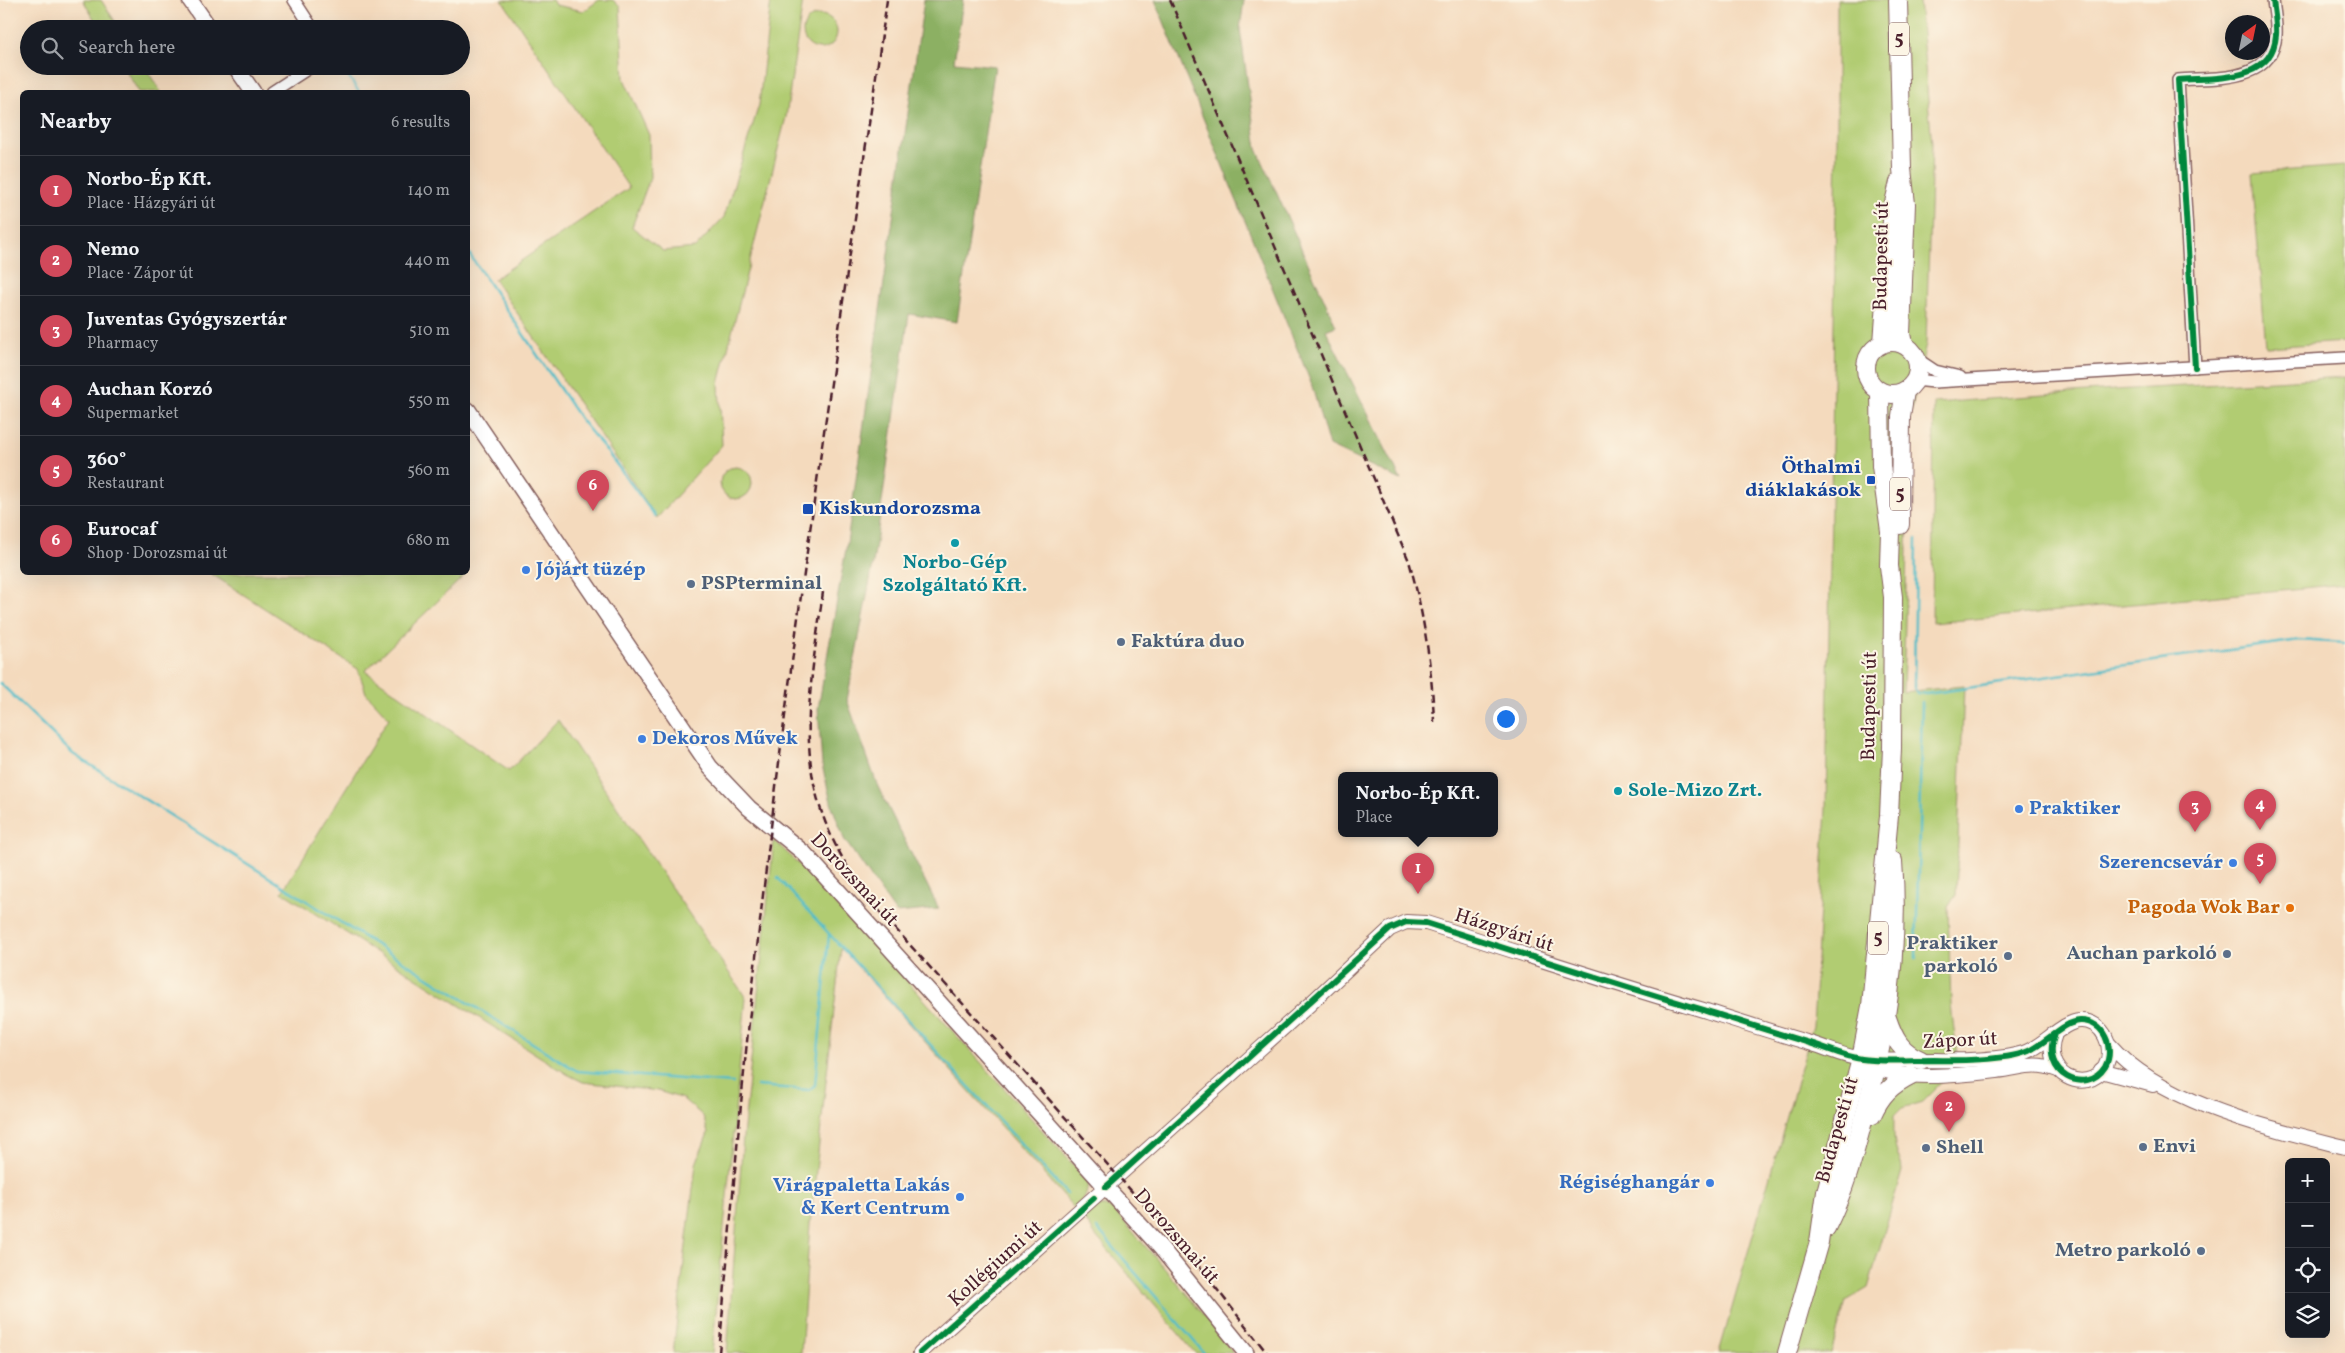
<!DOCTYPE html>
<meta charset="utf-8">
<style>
body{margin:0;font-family:Vollkorn,serif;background:#20242c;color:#f1f3f6}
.controls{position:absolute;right:15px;bottom:15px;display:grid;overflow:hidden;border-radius:8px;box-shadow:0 5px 20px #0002}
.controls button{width:45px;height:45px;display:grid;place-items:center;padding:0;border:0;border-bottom:1px solid #363941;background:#171b24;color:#f1f3f6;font:25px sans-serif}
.compass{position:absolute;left:2225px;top:15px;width:45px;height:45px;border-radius:50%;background:#171b24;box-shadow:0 5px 20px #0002;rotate:33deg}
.you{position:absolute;left:1505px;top:718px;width:18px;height:18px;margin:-12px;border:4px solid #fff;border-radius:50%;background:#1a73e8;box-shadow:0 0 0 8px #1a73e833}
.badge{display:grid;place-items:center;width:32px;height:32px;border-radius:50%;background:#d1495b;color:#fff;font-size:16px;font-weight:700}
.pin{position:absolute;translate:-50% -41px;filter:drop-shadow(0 1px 2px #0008)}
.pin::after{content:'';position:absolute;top:26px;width:18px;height:15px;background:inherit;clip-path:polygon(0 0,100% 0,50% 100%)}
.popup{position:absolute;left:1338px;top:772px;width:160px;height:65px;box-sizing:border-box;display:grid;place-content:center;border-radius:8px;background:#171b24;filter:drop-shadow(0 1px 4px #0005);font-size:16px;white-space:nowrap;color:#9ea1a6}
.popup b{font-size:19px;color:#f1f3f6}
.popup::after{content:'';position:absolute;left:50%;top:100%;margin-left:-10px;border:10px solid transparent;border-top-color:#171b24}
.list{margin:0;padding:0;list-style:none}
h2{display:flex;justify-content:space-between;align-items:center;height:65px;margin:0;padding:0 20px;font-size:21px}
h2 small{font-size:16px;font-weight:400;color:#9ea1a6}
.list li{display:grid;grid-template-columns:32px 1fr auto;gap:15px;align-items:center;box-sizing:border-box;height:70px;padding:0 20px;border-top:1px solid #363941}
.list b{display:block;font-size:19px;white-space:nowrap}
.list p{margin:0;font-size:16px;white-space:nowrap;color:#9ea1a6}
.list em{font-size:16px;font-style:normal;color:#9ea1a6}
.icon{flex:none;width:28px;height:28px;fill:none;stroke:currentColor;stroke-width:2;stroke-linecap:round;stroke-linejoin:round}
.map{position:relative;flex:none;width:2345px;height:1353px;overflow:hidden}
.search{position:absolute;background:#171b24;box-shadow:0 5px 20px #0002;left:20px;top:20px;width:450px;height:55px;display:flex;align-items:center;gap:12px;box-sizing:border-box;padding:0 18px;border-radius:28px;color:#9ea1a6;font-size:19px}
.panel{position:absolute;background:#171b24;box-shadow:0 5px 20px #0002;left:20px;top:90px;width:450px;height:485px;border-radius:8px}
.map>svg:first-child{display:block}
.green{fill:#b1cc72;stroke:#7e764e}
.forest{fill:#8cb064;stroke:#6b6848}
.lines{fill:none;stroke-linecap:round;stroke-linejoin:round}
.stream{stroke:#4ebcc8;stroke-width:2.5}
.minor-casing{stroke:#86605e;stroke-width:14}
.tertiary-casing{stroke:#86605e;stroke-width:16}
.secondary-casing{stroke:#86605e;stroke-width:18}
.primary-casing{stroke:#86605e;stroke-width:20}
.minor{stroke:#fff;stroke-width:11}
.tertiary{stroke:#fff;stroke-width:14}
.secondary{stroke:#fff;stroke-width:15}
.primary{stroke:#fff;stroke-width:18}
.rail{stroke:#4a1f2b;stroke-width:2.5;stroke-dasharray:8 4;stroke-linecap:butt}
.cycleway-casing{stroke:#fcf5e5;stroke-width:9}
.cycleway{stroke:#00873e;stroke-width:6}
.transit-dot{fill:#1a4fb4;stroke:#fcf5e5;stroke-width:2}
.culture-dot{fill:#0f9aa8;stroke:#fcf5e5;stroke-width:2}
.shop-dot{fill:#3f7fe0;stroke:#fcf5e5;stroke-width:2}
.service-dot{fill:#5c6f8a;stroke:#fcf5e5;stroke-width:2}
.food-dot{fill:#e8710a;stroke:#fcf5e5;stroke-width:2}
.labels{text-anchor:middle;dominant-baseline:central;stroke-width:4;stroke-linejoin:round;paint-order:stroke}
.shield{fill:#fcf5e5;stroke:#7f5f63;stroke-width:1}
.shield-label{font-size:19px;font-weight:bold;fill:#4a1f2b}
.street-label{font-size:20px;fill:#4a1f2b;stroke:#fcf5e5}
.transit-label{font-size:20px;font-weight:bold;fill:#164399;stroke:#fcf5e5;text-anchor:end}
.culture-label{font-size:20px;font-weight:bold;fill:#0d838f;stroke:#fcf5e5}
.shop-label{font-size:20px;font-weight:bold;fill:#366cbe;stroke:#fcf5e5;text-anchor:start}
.service-label{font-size:20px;font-weight:bold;fill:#4e5e75;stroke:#fcf5e5;text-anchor:start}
.food-label{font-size:20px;font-weight:bold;fill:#c56008;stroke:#fcf5e5;text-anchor:end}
</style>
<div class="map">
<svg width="2345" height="1353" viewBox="0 0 2345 1353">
<rect width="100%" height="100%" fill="#fcf5e5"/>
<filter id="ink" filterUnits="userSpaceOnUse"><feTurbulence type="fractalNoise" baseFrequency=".02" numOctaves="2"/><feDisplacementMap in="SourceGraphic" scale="10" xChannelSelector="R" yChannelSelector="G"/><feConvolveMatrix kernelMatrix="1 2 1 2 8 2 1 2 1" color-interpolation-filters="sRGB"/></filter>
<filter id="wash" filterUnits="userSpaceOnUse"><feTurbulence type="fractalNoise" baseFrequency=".0096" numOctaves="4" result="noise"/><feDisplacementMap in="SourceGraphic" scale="20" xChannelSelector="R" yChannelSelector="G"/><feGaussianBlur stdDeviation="1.12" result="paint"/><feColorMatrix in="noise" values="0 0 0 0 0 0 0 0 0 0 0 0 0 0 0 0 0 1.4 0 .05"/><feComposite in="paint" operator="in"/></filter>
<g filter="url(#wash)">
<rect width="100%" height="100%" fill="#f4dabd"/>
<g class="green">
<path d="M83 0H101L120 29H100Z"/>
<path d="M502 0H552L555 5 584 11 599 0H613L620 7 624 79 649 135 650 178 632 227 663 251 695 248 724 217 759 105 771 0H803L786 117 719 384 722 445 657 518 494 279 629 188Z"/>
<path d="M1837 0H1919L1932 144 1926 344 1908 427 1913 462 1908 513 1903 692 1964 686 1956 895 1948 907 1951 1005 1960 1078 1944 1080 1922 1102 1902 1108 1894 1116C1894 1128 1893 1141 1897 1152 1899 1160 1902 1163 1902 1171L1868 1288 1846 1301 1831 1353H1719L1813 1026 1826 809 1837 142Z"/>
<circle cx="820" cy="32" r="17"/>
<path d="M123 66H144L161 92H139Z"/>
<path d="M2345 166V342L2266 347 2252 173Z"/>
<path d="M2345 377V584L1932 623 1934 403 2114 390Z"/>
<circle cx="736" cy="483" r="16"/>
<path d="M210 573H467L365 671 509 771 558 720 746 998 712 1353H673L696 1164 708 1133 703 1116 683 1099 658 1091 583 1082 567 1074 282 892 389 718 366 693 358 669Z"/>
<path d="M774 840 826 891 1087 1180C1089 1194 1084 1200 1075 1209L841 948 810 1224 801 1353H727L743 1137Z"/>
<path d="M1097 1206H1106L1114 1210 1185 1292 1233 1353H1195L1096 1236 1083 1217Z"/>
</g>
<g class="forest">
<path d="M924 0H963L954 62 995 66 957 322 909 314 873 564 847 700 878 787 939 909 896 913 844 839 832 806 822 765 818 709 847 543Z"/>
<path d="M1155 0H1244L1240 29 1257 149 1336 326 1326 330 1401 480 1329 446 1311 383Z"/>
</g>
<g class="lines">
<g class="stream">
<path d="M347 74 359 92"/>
<path d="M468 252 581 420 605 449 655 516"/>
<path d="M1916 539 1914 688 1918 693 1926 694 2299 640 2345 643"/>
<path d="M0 683 73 754 577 1071 733 1083"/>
<path d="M778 878 1067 1194"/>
<path d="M1916 958 1922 702"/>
<path d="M757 1086 809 1090 815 1085 829 934"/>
<path d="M1097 1228 1204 1353"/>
</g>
</g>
</g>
<g filter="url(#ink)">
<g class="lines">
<defs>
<g id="minor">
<path d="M294 0 313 29"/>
<path d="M272 92 312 66"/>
<path d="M1917 359 1935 371 1960 377"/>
<path d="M2195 367 2178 80C2213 77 2272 84 2276 35 2277 24 2274 11 2273 0"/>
<path d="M1915 380 1934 382 2345 358"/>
</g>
<g id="tertiary">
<path d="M2109 1044C2161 1104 2270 1128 2345 1147"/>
<path d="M1868 1063C1896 1083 1963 1075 1997 1071 2024 1068 2031 1061 2058 1070"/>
<path d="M2101 1071 2153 1085"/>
<path d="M920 1353 1310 1004 1390 929 1406 922 1426 923C1517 952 1608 982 1700 1009 1738 1021 1775 1033 1813 1044 1829 1049 1845 1057 1862 1059 1885 1062 1910 1060 1934 1060 1956 1061 2005 1060 2026 1052 2045 1045 2062 1022 2080 1021 2103 1020 2116 1048 2105 1067 2086 1097 2039 1074 2055 1034"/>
</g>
<g id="secondary">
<path d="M190 0 210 29"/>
<path d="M235 66 253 92"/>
<path d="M468 410 710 767 749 808 804 853 1161 1248 1246 1353"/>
</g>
<g id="primary">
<path d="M1898 0 1902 169 1906 204 1901 334 1903 344"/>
<circle cx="1892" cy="368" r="26"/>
<path d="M1883 343 1893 207 1899 182"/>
<path d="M1900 525 1901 416 1905 391"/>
<path d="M1887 1018C1894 1039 1901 1052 1921 1060"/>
<path d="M1872 1115C1881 1095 1891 1085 1911 1075"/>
<path d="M1826 1228C1844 1192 1854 1156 1864 1117 1887 1033 1900 948 1893 861"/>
<path d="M1787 1353 1819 1242 1826 1192 1861 1059 1871 1006 1889 816 1892 748 1893 597 1889 566 1890 531 1881 466 1880 392"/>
</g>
</defs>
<use href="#minor" class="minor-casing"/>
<use href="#tertiary" class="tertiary-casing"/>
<use href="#secondary" class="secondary-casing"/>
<use href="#primary" class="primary-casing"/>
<use href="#minor" class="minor"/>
<use href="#tertiary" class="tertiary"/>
<use href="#secondary" class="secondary"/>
<use href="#primary" class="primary"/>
<g class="rail">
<path d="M1170 0 1409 561C1424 614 1432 667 1434 722"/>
<path d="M823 592C805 721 789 795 874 905L1198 1265 1267 1353"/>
<path d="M719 1353C731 1221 741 1089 756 957 791 637 841 319 887 0"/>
</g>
<defs>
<g id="cycleway">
<path d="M2195 367 2178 80C2213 77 2272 84 2276 35 2277 24 2274 11 2273 0"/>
<path d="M1106 1187 1390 929 1406 922 1426 923C1517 952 1608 982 1700 1009 1738 1021 1775 1033 1813 1044 1829 1049 1845 1057 1862 1059 1885 1062 1910 1060 1934 1060 1956 1061 2005 1060 2026 1052 2045 1045 2062 1022 2080 1021 2103 1020 2116 1048 2105 1067 2086 1097 2039 1074 2055 1034"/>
<path d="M920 1353 1094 1198"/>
</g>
</defs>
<use href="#cycleway" class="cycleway-casing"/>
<use href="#cycleway" class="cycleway"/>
</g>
</g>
<g class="transit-dot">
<rect x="1866" y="475" width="10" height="10" rx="2.5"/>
<rect x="802" y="503" width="12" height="12" rx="2.5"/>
</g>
<g class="culture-dot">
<circle cx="955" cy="543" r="5"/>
<circle cx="1618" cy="791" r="5"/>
</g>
<g class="shop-dot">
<circle cx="526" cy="570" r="5"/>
<circle cx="642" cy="739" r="5"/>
<circle cx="2019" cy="809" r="5"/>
<circle cx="2233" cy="863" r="5"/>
<circle cx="1710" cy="1183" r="5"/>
<circle cx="960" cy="1197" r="5"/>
</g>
<g class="service-dot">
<circle cx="691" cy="584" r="5"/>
<circle cx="1121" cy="642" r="5"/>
<circle cx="2227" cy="954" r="5"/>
<circle cx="2008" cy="956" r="5"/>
<circle cx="2143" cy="1147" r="5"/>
<circle cx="1926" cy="1148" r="5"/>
<circle cx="2201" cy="1251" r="5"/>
</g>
<circle class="food-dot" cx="2290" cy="908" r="5"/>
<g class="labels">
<g class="shield">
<rect x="1889" y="22.5" width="20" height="33" rx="4"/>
<rect x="1890" y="477.5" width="20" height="33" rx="4"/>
<rect x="1868" y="921.5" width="20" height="33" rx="4"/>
</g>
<g class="shield-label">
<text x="1899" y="39">5</text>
<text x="1900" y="494">5</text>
<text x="1878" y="938">5</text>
</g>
<g class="street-label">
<text transform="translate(1882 256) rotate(-89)">Budapesti út</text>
<text transform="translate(1870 706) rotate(-89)">Budapesti út</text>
<text transform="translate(854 880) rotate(47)">Dorozsmai út</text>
<text transform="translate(1504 931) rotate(18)">Házgyári út</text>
<text transform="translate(1960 1041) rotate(-3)">Zápor út</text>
<text transform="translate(1838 1130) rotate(-74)">Budapesti út</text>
<text transform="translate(1176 1237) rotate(49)">Dorozsmai út</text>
<text transform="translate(996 1264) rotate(-42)">Kollégiumi út</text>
</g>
<g class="transit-label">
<text x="1861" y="468">Öthalmi<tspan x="1861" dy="23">diáklakások</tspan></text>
<text x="819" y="509" text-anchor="start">Kiskundorozsma</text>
</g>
<g class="culture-label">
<text x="955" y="563">Norbo-Gép<tspan x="955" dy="23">Szolgáltató Kft.</tspan></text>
<text x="1628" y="791" text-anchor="start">Sole-Mizo Zrt.</text>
</g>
<g class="shop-label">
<text x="536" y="570">Jójárt tüzép</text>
<text x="652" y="739">Dekoros Művek</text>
<text x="2029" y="809">Praktiker</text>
<text x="2223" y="863" text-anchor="end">Szerencsevár</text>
<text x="1700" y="1183" text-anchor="end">Régiséghangár</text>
<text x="950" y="1186" text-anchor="end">Virágpaletta Lakás<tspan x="950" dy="23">&amp; Kert Centrum</tspan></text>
</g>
<g class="service-label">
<text x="701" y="584">PSPterminal</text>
<text x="1131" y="642">Faktúra duo</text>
<text x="1998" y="944" text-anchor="end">Praktiker<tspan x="1998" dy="23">parkoló</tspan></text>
<text x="2217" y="954" text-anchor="end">Auchan parkoló</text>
<text x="2153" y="1147">Envi</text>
<text x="1936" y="1148">Shell</text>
<text x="2191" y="1251" text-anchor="end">Metro parkoló</text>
</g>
<g class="food-label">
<text x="2280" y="908">Pagoda Wok Bar</text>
</g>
</g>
</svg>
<div class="controls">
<button>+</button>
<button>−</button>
<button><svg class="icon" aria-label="locate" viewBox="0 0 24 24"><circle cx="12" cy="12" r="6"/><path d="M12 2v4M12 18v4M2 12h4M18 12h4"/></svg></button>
<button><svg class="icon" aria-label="layers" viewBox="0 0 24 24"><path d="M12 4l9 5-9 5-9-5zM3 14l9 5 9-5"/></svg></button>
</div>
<svg class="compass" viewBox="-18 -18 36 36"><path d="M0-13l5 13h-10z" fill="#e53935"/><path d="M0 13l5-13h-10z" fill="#9ea1a6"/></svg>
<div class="you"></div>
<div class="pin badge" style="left:1418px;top:894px">1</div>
<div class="popup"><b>Norbo-Ép Kft.</b>Place</div>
<div class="pin badge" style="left:1949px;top:1132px">2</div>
<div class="pin badge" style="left:2195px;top:832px">3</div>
<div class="pin badge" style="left:2260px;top:830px">4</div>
<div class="pin badge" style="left:2260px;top:884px">5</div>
<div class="pin badge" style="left:593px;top:511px">6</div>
<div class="search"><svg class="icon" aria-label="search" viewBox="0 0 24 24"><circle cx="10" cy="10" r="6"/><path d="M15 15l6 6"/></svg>Search here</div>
<section class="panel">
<h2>Nearby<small>6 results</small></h2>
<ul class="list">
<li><span class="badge">1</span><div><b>Norbo-Ép Kft.</b><p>Place · Házgyári út</p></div><em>140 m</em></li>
<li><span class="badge">2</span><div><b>Nemo</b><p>Place · Zápor út</p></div><em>440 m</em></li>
<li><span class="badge">3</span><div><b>Juventas Gyógyszertár</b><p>Pharmacy</p></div><em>510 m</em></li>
<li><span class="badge">4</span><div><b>Auchan Korzó</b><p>Supermarket</p></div><em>550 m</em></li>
<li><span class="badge">5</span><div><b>360°</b><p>Restaurant</p></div><em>560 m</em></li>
<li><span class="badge">6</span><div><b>Eurocaf</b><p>Shop · Dorozsmai út</p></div><em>680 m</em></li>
</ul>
</section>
</div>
